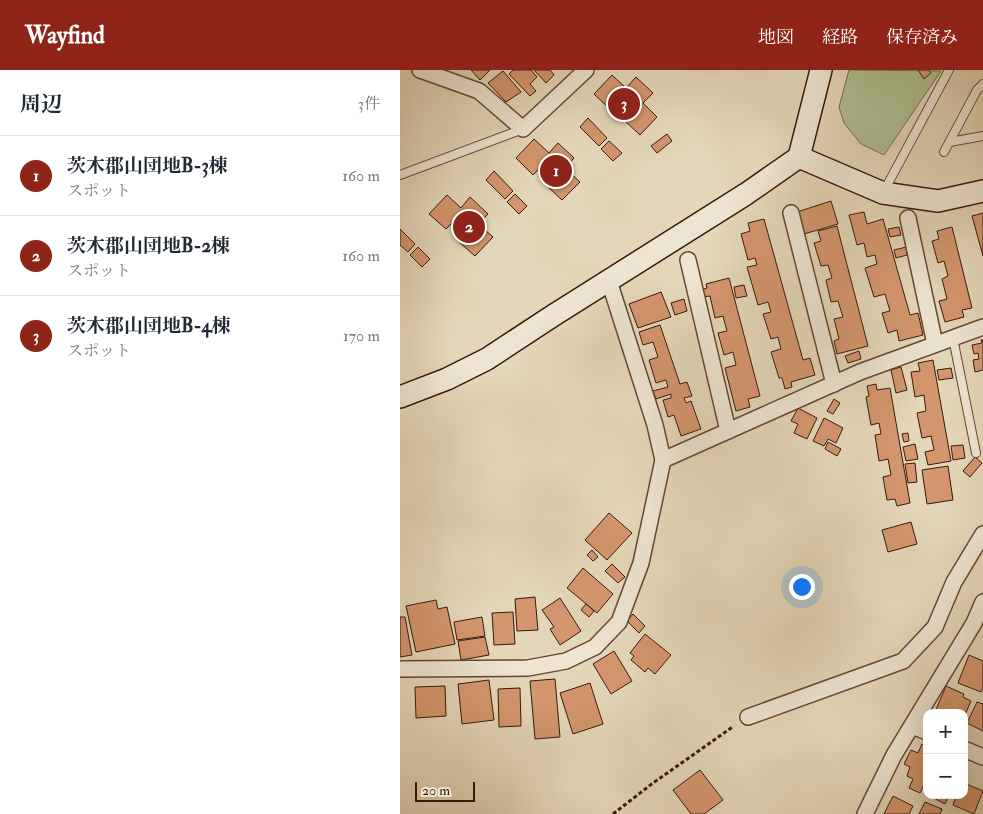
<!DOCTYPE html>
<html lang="ja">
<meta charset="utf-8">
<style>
body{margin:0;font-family:"IM FELL Double Pica","Noto Serif JP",serif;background:#f2f2f3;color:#1f2937}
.controls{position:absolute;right:15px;bottom:15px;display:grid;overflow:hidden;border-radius:10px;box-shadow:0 5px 20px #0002}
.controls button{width:45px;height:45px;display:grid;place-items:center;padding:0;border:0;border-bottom:1px solid #e0e1e3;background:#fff;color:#1f2937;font:25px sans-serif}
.scale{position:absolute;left:15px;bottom:12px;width:60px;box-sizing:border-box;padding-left:5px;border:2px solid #391909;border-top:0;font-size:14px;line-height:18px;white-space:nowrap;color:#391909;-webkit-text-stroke:4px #ede5d2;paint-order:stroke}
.you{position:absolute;left:401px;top:516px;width:18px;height:18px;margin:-12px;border:4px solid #fff;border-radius:50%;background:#1a73e8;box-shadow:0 0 0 8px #1a73e833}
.badge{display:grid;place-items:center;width:32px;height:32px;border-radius:50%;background:#8f2418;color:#fff;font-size:16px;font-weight:700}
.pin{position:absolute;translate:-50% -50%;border:2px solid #fff;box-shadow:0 1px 5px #0006}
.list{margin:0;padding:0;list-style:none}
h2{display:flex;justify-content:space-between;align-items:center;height:65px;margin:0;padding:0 20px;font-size:21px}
h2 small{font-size:16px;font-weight:400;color:#747a83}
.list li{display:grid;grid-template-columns:32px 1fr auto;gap:15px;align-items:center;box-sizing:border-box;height:80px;padding:0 20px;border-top:1px solid #e0e1e3}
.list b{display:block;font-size:19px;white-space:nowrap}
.list p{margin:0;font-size:16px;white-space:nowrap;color:#747a83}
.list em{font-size:16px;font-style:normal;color:#747a83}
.map{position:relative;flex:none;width:583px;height:744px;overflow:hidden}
header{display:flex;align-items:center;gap:30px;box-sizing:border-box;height:70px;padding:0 25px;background:#8f2418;color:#fff}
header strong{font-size:24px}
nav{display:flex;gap:28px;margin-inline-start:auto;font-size:18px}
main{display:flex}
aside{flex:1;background:#fff}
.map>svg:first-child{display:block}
.green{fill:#afbf93;stroke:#746c4e}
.building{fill:#d4966e;stroke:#391909}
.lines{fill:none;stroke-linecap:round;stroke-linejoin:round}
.lane-casing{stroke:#644835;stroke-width:10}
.street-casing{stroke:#644835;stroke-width:18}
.secondary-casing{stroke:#391909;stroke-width:24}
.path{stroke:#391909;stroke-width:3;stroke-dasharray:4 2.5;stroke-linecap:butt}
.lane{stroke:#ede5d2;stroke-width:8}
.street{stroke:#ede5d2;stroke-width:15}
.secondary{stroke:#ede5d2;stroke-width:21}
</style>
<header>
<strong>Wayfind</strong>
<nav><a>地図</a><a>経路</a><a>保存済み</a></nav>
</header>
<main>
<aside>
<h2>周辺<small>3件</small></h2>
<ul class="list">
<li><span class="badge">1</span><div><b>茨木郡山団地B-3棟</b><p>スポット</p></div><em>160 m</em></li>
<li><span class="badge">2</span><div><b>茨木郡山団地B-2棟</b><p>スポット</p></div><em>160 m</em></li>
<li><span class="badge">3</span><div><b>茨木郡山団地B-4棟</b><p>スポット</p></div><em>170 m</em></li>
</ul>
</aside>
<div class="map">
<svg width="583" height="744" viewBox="0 0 583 744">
<rect width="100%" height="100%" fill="#e4d7b9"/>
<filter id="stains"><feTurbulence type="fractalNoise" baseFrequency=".004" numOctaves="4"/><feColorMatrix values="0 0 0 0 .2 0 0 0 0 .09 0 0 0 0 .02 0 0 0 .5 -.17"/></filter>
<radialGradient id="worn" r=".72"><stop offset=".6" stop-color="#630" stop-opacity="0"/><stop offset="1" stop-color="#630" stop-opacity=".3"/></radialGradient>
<path class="green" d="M449 0 541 1 484 85 461 74 444 53 439 37Z"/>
<g class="building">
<path d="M71 0H90L80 10Z"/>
<path d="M113 0H131L137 7 130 14 136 21 130 26 109 4Z"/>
<path d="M134 0H150L154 5 146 13Z"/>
<path d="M518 0H529L531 3 524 9Z"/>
<path d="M103 1 121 22 106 32 88 13Z"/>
<path d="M212 5 226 18 236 7 253 23 243 33 257 47 240 65 224 50 229 46 218 35 212 41 194 24Z"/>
<path d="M188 48 207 68 199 76 180 57Z"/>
<path d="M267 64 272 71 257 83 251 76Z"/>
<path d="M134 69 149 83 158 73 174 88 165 98 180 112 162 130 146 115 151 109 140 98 133 105 116 88Z"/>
<path d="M209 71 222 83 213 91 201 79Z"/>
<path d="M94 101 113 121 105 129 86 110Z"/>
<path d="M115 124 127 136 119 144 107 132Z"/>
<path d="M47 125 61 138 70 127 88 144 78 154 93 167 75 186 58 171 64 164 52 153 46 159 29 144Z"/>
<path d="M431 131 438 154 404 164 397 142Z"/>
<path d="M464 142 467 154 483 149 510 245 518 243 523 265 499 271 497 260 488 263 482 243 490 241 485 224 474 227 465 198 477 194 475 185 467 187 464 173 457 175 449 145Z"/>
<path d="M583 143V186L572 146Z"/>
<path d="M364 149 403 290 410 288 415 305 391 312 392 317 385 319 382 308H379L371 282 381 279 378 267 371 269 363 244 371 242 368 232 358 235 347 197 357 195 355 188 348 190 341 164 350 161 348 153Z"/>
<path d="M437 156 468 276 437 284 434 271 439 269 434 249 443 247 438 231 431 232 426 210 432 208 428 195 421 196 414 173 421 171 418 161Z"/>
<path d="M499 157 501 165 490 167 488 159Z"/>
<path d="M552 157 572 238 562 240 564 247 545 252 539 231 547 229 542 209 548 206 544 191 538 193 532 171 539 169 537 161Z"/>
<path d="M0 159 15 174 8 182 0 175Z"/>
<path d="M18 177 30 189 22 197 10 185Z"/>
<path d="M506 177 507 185 496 188 494 180Z"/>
<path d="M329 208 360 326 348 329 350 337 336 341 325 298 336 295 333 282 324 285 318 263 327 261 323 246 315 248 310 226 302 227 300 220 307 218 306 214Z"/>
<path d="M344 215 347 226 336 228 334 217Z"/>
<path d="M261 222 271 247 238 258 229 234Z"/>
<path d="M284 229 287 241 275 245 271 233Z"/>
<path d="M260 255 280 314 287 312 292 326 284 328 286 333 291 331 301 359 281 366 274 345 268 347 263 330 271 328V324L256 329 253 321 268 317 266 310 256 313 249 290 258 287 253 272 243 275 239 262Z"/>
<path d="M581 270H583V300L575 302 573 290 579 289 578 283 574 284 572 275 582 273Z"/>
<path d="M459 281 461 289 448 293 445 286Z"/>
<path d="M533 290 551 391 528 395 525 382 534 380 531 366 522 368 517 343 526 341 524 325 515 327 511 302 520 301 518 293Z"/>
<path d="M501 297 507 320 496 323 491 300Z"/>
<path d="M551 298 553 308 539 310 537 300Z"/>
<path d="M476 314 477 320 490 318 510 433 497 436 495 429 487 430 483 407 491 405 488 389 479 391 475 365 481 364 479 353 471 355 466 327 469 326 467 316Z"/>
<path d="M434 329 440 333 433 344 427 341Z"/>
<path d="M398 338 417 348 407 369 394 363 398 354 391 351Z"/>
<path d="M424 348 443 358 436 373 428 369 424 376 413 371Z"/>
<path d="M508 363 509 371 504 372 502 364Z"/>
<path d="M428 372 441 379 437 386 425 379Z"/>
<path d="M515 374 518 389 506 391 503 377Z"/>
<path d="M563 375 565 388 553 390 551 376Z"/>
<path d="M575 387 582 393 570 407 563 401Z"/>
<path d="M515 393 517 412 508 413 505 394Z"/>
<path d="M548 396 553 430 527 434 522 400Z"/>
<path d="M209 443 232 463 207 490 185 470Z"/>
<path d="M511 452 517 474 488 482 482 460Z"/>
<path d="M192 480 198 487 193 491 187 485Z"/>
<path d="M212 494 225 507 218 513 205 501Z"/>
<path d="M183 498 213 524 197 543 167 518Z"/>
<path d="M135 527 138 560 117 561 115 529Z"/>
<path d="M160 528 181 561 160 575 150 559 154 557 142 540Z"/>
<path d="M36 530 38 539 47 537 55 574 16 582 6 536Z"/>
<path d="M186 534 194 541 189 547 181 540Z"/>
<path d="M113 542 115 574 94 575 92 543Z"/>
<path d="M233 544 245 556 239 563 227 551Z"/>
<path d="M0 547H5L12 585 0 587Z"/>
<path d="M82 547 85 566 57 570 54 552Z"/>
<path d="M245 564 271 585 255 604 248 598 245 602 231 590 234 586 230 583Z"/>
<path d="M85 567 89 585 61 590 58 571Z"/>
<path d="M214 581 232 611 211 624 193 594Z"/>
<path d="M569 585 583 591V618L581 622 558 613Z"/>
<path d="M155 609 160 667 135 669 130 611Z"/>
<path d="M89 610 94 650 62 654 58 614Z"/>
<path d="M190 613 203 654 173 664 160 623Z"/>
<path d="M45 616 46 646 16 648 15 617Z"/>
<path d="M546 616 564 624 563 627 571 631 564 647V643L535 642Z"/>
<path d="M120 618 121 656 99 657 98 619Z"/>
<path d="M577 632 583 634V661L567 653Z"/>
<path d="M522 674 527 677V709L520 723 509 718 513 709 507 706 510 697 504 694 511 680 518 683Z"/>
<path d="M300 700 323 730 304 744H291L273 720Z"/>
<path d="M564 713 583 721 574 744 553 735 557 725H564Z"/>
<path d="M528 725H549L545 734Z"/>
<path d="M493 726 513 736 509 744H484Z"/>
<path d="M525 732 542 739 540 744H519Z"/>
</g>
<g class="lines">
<defs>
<g id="lane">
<path d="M550 72 583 66"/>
<path d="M544 82 577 20 583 14"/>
<path d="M0 105 123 59"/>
<path d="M484 121 549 0"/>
<path d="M553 268 576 383"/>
</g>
<g id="street">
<path d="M20 0 79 21 123 59 186 0"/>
<path d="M391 143 434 314"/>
<path d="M508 148 535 274"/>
<path d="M288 190 328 361"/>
<path d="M263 390 460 302 583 257"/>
<path d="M0 599 128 598 166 591 195 577 219 552 241 493 263 390 255 355 209 211"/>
<path d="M348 647 503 591 535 557 554 512 583 464"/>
<path d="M512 656 527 662"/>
<path d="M564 679 583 687"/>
<path d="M465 744 494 685 574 553 583 532"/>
</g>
<g id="secondary">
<path d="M399 87 483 123 538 131 583 121"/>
<path d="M0 327 47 309 87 289 154 245 346 124 399 87 421 0"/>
</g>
</defs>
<use href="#lane" class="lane-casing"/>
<use href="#street" class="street-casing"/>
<use href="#secondary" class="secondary-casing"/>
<path class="path" d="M213 744 253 713 334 656"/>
<use href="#lane" class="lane"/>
<use href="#street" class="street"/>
<use href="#secondary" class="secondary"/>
</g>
<rect width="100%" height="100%" filter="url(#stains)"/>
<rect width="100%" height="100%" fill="url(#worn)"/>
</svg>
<div class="controls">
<button>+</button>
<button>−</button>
</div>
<div class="scale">20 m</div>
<div class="you"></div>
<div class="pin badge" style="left:156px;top:101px">1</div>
<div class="pin badge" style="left:69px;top:157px">2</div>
<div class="pin badge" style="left:224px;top:34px">3</div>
</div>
</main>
